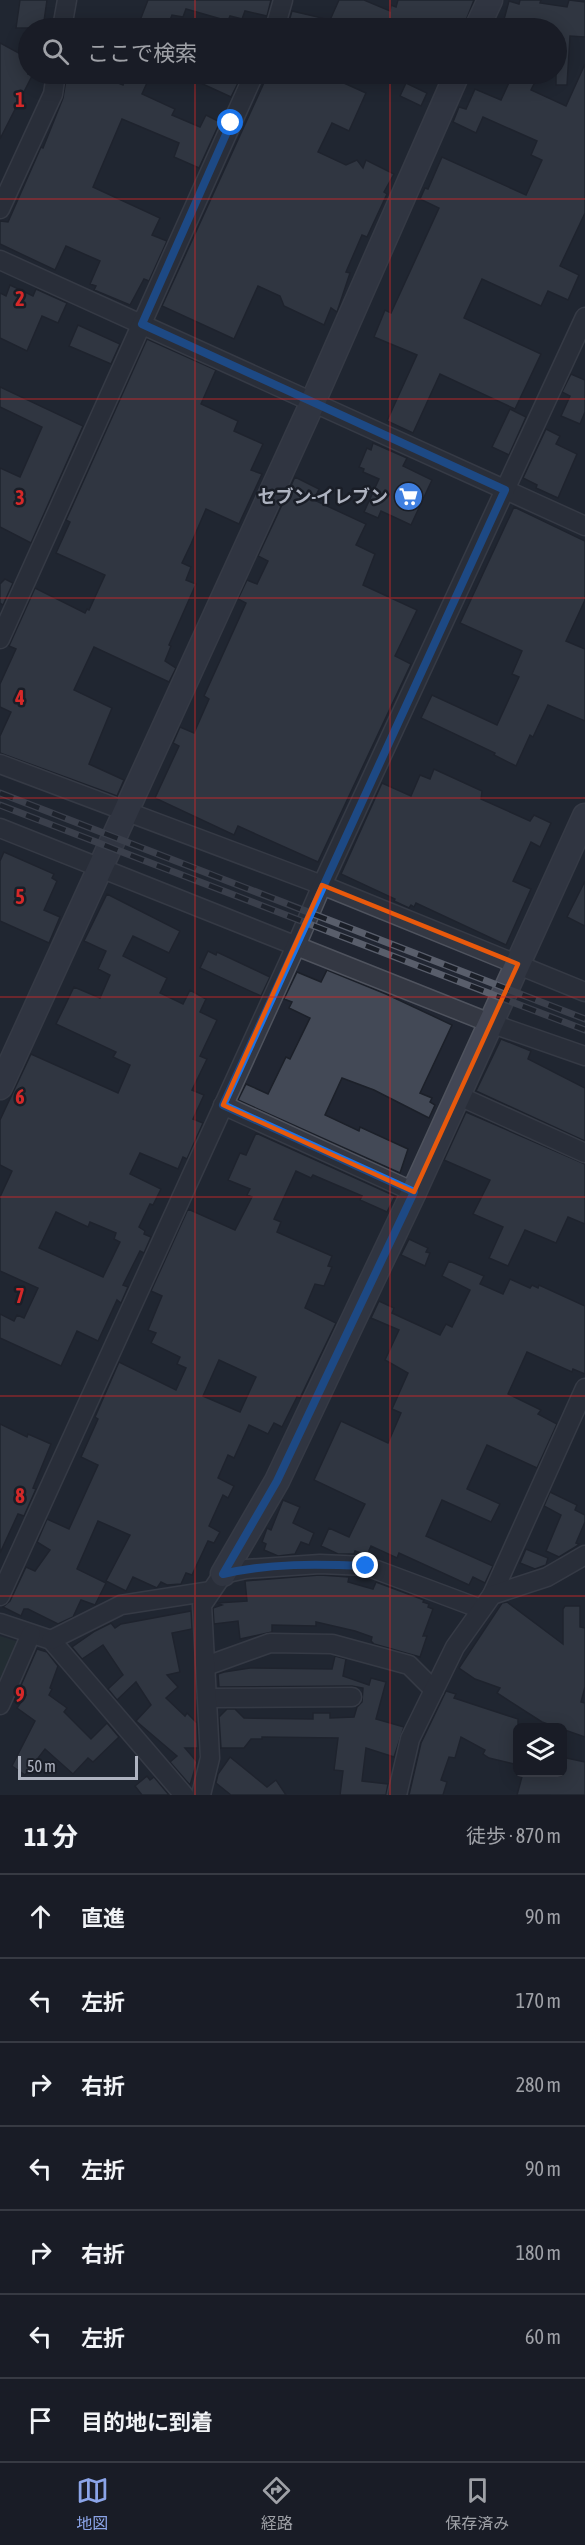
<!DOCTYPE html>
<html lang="ja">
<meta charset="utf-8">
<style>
body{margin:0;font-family:"Asap Condensed","Noto Sans JP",sans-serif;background:#262932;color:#f1f3f6}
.controls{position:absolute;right:18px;bottom:18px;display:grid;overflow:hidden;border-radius:9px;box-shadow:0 3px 15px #0003}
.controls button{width:54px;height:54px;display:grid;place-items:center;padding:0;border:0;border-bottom:2px solid #373a43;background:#191c26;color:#f1f3f6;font:30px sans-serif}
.scale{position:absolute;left:18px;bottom:15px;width:120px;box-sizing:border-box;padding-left:6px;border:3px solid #aeb3c0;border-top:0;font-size:16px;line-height:21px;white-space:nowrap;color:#aeb3c0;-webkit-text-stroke:4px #1a1e27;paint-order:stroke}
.stop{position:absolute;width:18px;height:18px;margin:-14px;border:4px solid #1a73e8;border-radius:50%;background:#fff}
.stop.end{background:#1a73e8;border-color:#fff;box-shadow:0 2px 6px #0008}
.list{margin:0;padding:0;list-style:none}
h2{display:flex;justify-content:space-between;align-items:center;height:78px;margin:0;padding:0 24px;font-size:26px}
h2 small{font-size:20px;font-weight:400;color:#9fa1a7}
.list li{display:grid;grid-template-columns:39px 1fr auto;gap:18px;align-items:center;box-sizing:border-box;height:84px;padding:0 24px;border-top:2px solid #373a43}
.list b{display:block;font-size:22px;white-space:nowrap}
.list em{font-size:20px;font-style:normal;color:#9fa1a7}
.icon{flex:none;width:33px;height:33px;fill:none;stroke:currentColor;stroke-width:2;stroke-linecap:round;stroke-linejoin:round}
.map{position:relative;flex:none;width:585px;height:1795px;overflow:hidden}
.search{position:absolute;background:#191c26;box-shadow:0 3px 15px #0003;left:18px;right:18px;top:18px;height:66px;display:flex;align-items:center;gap:15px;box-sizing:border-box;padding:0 21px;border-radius:33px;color:#9fa1a7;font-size:22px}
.sheet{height:666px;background:#191c26}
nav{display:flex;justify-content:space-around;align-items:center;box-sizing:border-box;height:84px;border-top:2px solid #373a43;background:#191c26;font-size:16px;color:#9fa1a7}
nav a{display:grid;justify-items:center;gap:3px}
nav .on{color:#8ba4e8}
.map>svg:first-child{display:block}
.green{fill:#273537}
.building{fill:#434956;stroke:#1c2029;stroke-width:1.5;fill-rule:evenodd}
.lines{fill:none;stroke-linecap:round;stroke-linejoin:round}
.street-casing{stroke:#4f535e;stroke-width:21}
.secondary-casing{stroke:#4f535e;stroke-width:27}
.street{stroke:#343843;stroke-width:18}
.secondary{stroke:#434755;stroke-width:24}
.rail-casing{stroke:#595e6b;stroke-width:7}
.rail{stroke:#1a1e27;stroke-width:4.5;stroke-dasharray:14;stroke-linecap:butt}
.route{stroke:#1a73e8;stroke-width:8}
.marked{fill:none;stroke:#e8590c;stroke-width:4.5;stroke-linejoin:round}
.grid{fill:none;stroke:#d62828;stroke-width:1.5;stroke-opacity:0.55}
.labels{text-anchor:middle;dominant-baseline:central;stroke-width:5;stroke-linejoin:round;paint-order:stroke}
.poi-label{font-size:18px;font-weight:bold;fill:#aeb3c0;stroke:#1a1e27;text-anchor:end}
.grid-label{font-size:20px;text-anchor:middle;font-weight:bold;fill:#d62828;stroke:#1a1e27;stroke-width:5;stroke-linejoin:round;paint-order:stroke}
</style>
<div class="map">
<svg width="585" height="1795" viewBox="0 0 585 1795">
<rect width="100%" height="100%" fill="#212632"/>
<path class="green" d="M0 1636 19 1642 0 1689Z"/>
<g class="building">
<path d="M20 0H47L43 28H16Z"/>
<path d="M148 0H271L267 16 245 11 242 19 230 16 228 21 186 9 183 17 172 15 167 28H137Z"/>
<path d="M339 0H364L390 11 391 5 396 7 398 0H474L463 28H287L292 11 330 20Z"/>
<path d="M520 0H541L540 3 567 7 569 0 585 2V37L570 36 567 85H556V28H524L503 23 509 1 519 4Z"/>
<path d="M0 43 28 58V74H33L0 139Z"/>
<path d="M585 64V213L560 266 579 275 568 300 548 291 541 306 482 279 464 318 541 354 515 409 440 374 413 433 387 421 417 355 374 337 385 310 391 313 439 208 420 199 425 188 428 189 442 157 526 195 542 160 531 155 537 141 483 117 476 133 453 122 459 107 466 109 475 89 501 100 513 74H539L531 90 566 106Z"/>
<path d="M67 74H96L123 85 127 74H151L142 94 175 109 172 115 200 127 206 115 220 122 199 168 174 157 179 143 122 119 93 187 160 218 152 235 167 241 149 281 144 279 130 305 94 290 96 286 90 284 100 261 66 246 55 270 0 244V221L8 222 41 147 43 148 63 98Z"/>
<path d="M181 74H226L233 77 232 80 238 83 231 97Z"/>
<path d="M268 74H324L366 93 349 131 332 123 318 152 346 165 357 160 363 168 366 160 394 174 384 192 387 194 367 237 362 235 346 272 350 273 337 312 331 308 324 325 284 306 280 296 258 286 234 339 162 306Z"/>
<path d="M406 83 427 93 421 106 400 96Z"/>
<path d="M10 285 33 296 36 289 67 303 58 323 42 316 27 351 0 338V293L6 296Z"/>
<path d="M78 325 120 344 111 364 69 346Z"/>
<path d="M147 339 216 370 201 404 238 421 234 431 263 444 251 470 262 474 239 524 206 509 191 544 182 563 191 567 186 580 196 584 169 645 171 646 165 661 176 668 169 682 94 647 74 690 112 708 89 764 124 780 117 796 0 753V736L11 712 0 707V684L16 649 9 646 35 588 85 613 87 609 89 610 105 575 56 553 70 522 66 520Z"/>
<path d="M571 374 585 380V412L580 424 561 416 570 396 562 392Z"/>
<path d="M0 387 83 426 31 543 0 527V468L20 477 42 427 0 407Z"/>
<path d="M510 409 526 417 509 455 492 447Z"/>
<path d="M546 429 560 436 556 444 577 454 558 498 536 488 537 485 523 478Z"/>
<path d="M373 443 407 458 403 466 432 480 411 525 381 511 378 518 364 512 379 479 363 472 364 469 359 467 367 448 371 450Z"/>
<path d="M295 477 319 489 314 500 366 524 356 545 375 554 363 585 417 610 395 656 411 664 318 862 238 826 234 835 155 798 179 746 173 743 180 727 194 733 209 699 204 696 246 603 238 599 247 580 257 584 268 561 258 556Z"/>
<path d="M514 507 585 541V600L566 641 585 649V721L548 705 533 737 530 735 516 766 494 755 495 753 421 718 432 695 497 725 519 677 512 674 522 651 460 623Z"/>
<path d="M5 579 13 583 3 605 0 603V584Z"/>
<path d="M434 769 482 791 481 799 530 821 534 815 551 823 540 847 531 842 513 881 531 889 506 945 416 903 414 907 411 905 409 908 394 901 395 899 341 874 382 783 411 796 420 775 430 779Z"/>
<path d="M4 852 54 874 52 878 57 881 44 910 60 917 49 943 0 921V861Z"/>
<path d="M585 881V926L567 917Z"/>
<path d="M107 894 180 931 169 953 133 936 123 956 167 978 160 993 183 1004 190 990 206 999 200 1012 217 1020 200 1056 207 1059 192 1090 204 1095 193 1119 203 1123 187 1159 183 1157 178 1169 140 1153 130 1174 161 1189 153 1205 150 1204 139 1227 145 1231 144 1234 151 1237 144 1253 140 1251 123 1285 128 1287 121 1303 117 1300 98 1341 77 1331 61 1366 0 1338V1314L14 1321 17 1315 24 1318 38 1288 0 1271V1197L12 1171 0 1165V1120L31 1054 118 1093 130 1065 113 1057 116 1052 56 1024 74 987 100 998 110 975 98 969 106 951 84 941ZM56 1212 88 1227 90 1222 116 1233 114 1239 120 1242 103 1277 39 1248Z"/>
<path d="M208 951 216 955 217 952 270 977 261 996 200 968Z"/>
<path d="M327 970 386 994 452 1025 420 1093 432 1098 430 1102 435 1105 429 1118 374 1090 342 1078 325 1115 359 1131 360 1127 408 1149 400 1173 238 1100 246 1084 268 1094 286 1057 290 1059 310 1018 289 1008 292 1002 284 999 297 972 321 982Z"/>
<path d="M501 1039 531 1051 528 1059 585 1088V1141L476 1091Z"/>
<path d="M466 1112 585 1164V1224L568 1217 556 1243 525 1230 508 1266 489 1258 503 1227 473 1214 490 1180 444 1160Z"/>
<path d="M256 1133 395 1196 387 1212 360 1200 362 1196 313 1175 311 1178 296 1171 274 1219 281 1222 277 1232 332 1256 328 1266 332 1267 324 1286 315 1284 305 1308 336 1323 300 1398 297 1397 282 1427 274 1423 268 1434 249 1425 234 1458 228 1455 218 1478 234 1486 228 1498 223 1495 209 1526 220 1532 214 1543 208 1541 192 1575 186 1573 181 1584 167 1585 161 1582 157 1588 133 1577 126 1591 106 1581 130 1535 98 1521 77 1569 106 1583 95 1605 81 1600 73 1617 58 1624 28 1609H24L21 1616 3 1607 10 1601 26 1567 35 1571 50 1550 37 1542 47 1519 69 1529 98 1465 81 1457 98 1419 95 1417 119 1362 176 1390 186 1368 177 1364 180 1357 151 1343 156 1333 148 1330 162 1296 151 1291 188 1209 235 1230 252 1197 247 1195 250 1189 228 1180 240 1153 246 1155ZM219 1360 256 1377 240 1412 203 1396Z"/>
<path d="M409 1239 428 1248 426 1252 430 1253 425 1266 401 1255Z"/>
<path d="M449 1261 484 1276 480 1284 503 1294 510 1279 530 1288 532 1285 538 1288 539 1285 585 1306V1374L573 1369 572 1372 527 1352 508 1394 541 1410 538 1414 557 1424 537 1468 487 1445 467 1489 500 1504 491 1522 442 1500 426 1536 493 1566 485 1583 473 1577 469 1585 399 1553 397 1558 371 1546 367 1555 355 1551 354 1554H338L321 1546 329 1528 349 1537 365 1504 314 1480 341 1421 388 1443 401 1413 392 1409 408 1373 385 1360 399 1330 371 1318 379 1301 394 1308 392 1313 440 1335 446 1324 452 1327 470 1290 442 1276Z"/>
<path d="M0 1424 27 1437 28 1434 51 1444 33 1488 36 1489 24 1516 18 1514 0 1553Z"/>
<path d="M550 1492 577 1505 575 1510 585 1515V1522L576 1543 579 1544 577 1546 559 1557 546 1551 561 1515 544 1506Z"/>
<path d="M283 1500 300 1507 293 1523 314 1533 309 1545 301 1542 295 1554 278 1556 264 1550 266 1544 262 1542 267 1528 271 1530Z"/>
<path d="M526 1549 548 1558 546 1565 535 1569 520 1563Z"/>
<path d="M320 1575 349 1577 348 1582 373 1589 376 1582 424 1600 423 1602 429 1604 428 1607 433 1609 423 1636H427L420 1657 374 1644 371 1641 372 1637 355 1631 316 1622V1626L272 1625V1632L240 1639 238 1621 214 1624 213 1608 222 1605 217 1603 247 1601 245 1581Z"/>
<path d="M507 1602 563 1644V1609L565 1606H580V1627L585 1628V1687L581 1702 585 1703V1737L542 1722 497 1693 500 1688 475 1679 459 1668 502 1603Z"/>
<path d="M191 1611 192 1629 172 1633 180 1672 167 1675 178 1687 166 1698 185 1716 187 1713 197 1723 198 1748H185L197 1762 190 1785 170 1762 177 1756 136 1721 151 1705 136 1682 117 1700 108 1689 123 1675 103 1645 82 1659 72 1647 95 1631 111 1623 115 1628 121 1624Z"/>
<path d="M37 1649 47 1652 58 1666 50 1688 52 1689 49 1695 67 1708 64 1712 91 1739 107 1723 119 1737 93 1762 88 1758 73 1774 45 1749 25 1775 12 1766 35 1721 17 1708 26 1695 19 1690Z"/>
<path d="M335 1656 346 1659 343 1676 369 1685 371 1678 386 1682 376 1719 404 1727 394 1757 366 1748 362 1781 388 1784 386 1795H340L343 1771 334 1770 338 1738 262 1737V1739H251L244 1748H221L219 1717 227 1709H235L244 1718 313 1719V1713H330V1718L354 1717 357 1707 362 1702 363 1688 352 1686 219 1687 218 1674 224 1672 250 1668 332 1669Z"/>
<path d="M446 1691 456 1694 454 1698 518 1719V1765L489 1758 483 1754 485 1750 461 1737 455 1758 449 1757 441 1780 447 1782 443 1795H409L421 1743Z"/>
<path d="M230 1757 267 1787 276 1780 286 1795H231L216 1783 218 1774Z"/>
<path d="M562 1757 585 1762V1795H517L523 1773H562Z"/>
<path d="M147 1776 150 1780 154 1777 169 1795H142L135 1786Z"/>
</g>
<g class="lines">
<defs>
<g id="street">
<path d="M62 28 67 0"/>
<path d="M275 28 283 0"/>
<path d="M0 209 53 94 56 74"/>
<path d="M0 260 585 526"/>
<path d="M0 639 254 74"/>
<path d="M0 764 322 885 585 992"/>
<path d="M0 828 490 1023 585 1056"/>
<path d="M457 1095 585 1153"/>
<path d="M223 1105 414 1192"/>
<path d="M492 1595 585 1388"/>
<path d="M0 1596 296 946 322 885 585 317"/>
<path d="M0 1623 51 1640 184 1795"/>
<path d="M51 1640 121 1605 211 1591"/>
<path d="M206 1666 270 1643 332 1644 409 1665 434 1690"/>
<path d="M207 1698 352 1697"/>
<path d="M0 1705 31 1634"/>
<path d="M201 1795 210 1758 202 1605 223 1574 246 1569 320 1564 366 1566 481 1609"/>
<path d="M397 1795 410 1739 455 1647 492 1595 547 1577 585 1555"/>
</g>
<g id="secondary">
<path d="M477 28 490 0"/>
<path d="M0 1087 312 404 457 74"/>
<path d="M223 1574 277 1481 414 1192 585 816"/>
</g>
</defs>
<use href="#street" class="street-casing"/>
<use href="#secondary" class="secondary-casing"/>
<use href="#street" class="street"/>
<use href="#secondary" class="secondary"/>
<defs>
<g id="rail">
<path d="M0 793 585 1019"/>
<path d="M0 805 585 1030"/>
</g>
</defs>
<use href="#rail" class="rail-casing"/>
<use href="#rail" class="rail"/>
</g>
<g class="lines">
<path class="route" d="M231 123 142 324 505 490 223 1105 414 1192 277 1481 223 1574C269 1563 318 1564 366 1566"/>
</g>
<path d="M0 0H585V1795H0ZM322 885 518 964 414 1192 223 1105Z" fill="#212632" fill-opacity=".55" fill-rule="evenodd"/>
<path class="marked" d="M322 885 518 964 414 1192 223 1105Z"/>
<path class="grid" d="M195 0V28M390 0V28M195 74V1795M390 74V1795M0 199H585M0 399H585M0 598H585M0 798H585M0 997H585M0 1197H585M0 1396H585M0 1596H585"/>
<defs>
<symbol id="supermarket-disc" viewBox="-11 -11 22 22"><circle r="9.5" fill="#3f7fe0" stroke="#1a1e27"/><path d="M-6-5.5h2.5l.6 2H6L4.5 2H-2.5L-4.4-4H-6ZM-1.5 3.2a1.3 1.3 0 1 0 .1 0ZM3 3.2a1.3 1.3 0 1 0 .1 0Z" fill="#fff"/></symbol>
</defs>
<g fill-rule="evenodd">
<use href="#supermarket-disc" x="392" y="480" width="33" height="33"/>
</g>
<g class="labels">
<g class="poi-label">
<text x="388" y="496">セブン-イレブン</text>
</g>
</g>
<g class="grid-label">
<text x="20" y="107">1</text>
<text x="20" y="306">2</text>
<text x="20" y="505">3</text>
<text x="20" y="705">4</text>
<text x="20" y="904">5</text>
<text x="20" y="1104">6</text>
<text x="20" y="1303">7</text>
<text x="20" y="1503">8</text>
<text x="20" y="1702">9</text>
</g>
</svg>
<div class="controls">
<button><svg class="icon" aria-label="layers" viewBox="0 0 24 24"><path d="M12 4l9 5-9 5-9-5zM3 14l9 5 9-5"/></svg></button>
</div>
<div class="scale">50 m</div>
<div class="stop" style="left:231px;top:123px"></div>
<div class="stop end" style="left:366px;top:1566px"></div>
<div class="search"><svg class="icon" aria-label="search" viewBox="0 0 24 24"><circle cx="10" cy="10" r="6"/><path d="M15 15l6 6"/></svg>ここで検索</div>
</div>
<section class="sheet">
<h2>11 分<small>徒歩 · 870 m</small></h2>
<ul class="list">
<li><svg class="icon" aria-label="ahead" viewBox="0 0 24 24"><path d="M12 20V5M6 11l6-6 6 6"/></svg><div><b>直進</b></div><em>90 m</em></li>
<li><svg class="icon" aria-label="left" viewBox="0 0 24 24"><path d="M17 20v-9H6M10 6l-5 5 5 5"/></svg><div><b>左折</b></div><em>170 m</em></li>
<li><svg class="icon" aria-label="right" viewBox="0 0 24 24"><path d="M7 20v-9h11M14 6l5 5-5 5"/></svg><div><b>右折</b></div><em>280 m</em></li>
<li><svg class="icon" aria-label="left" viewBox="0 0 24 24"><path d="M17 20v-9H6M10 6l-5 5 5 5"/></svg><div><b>左折</b></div><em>90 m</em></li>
<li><svg class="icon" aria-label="right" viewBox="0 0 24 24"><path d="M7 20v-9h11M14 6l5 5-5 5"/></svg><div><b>右折</b></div><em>180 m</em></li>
<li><svg class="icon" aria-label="left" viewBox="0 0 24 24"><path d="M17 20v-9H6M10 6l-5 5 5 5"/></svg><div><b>左折</b></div><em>60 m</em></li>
<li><svg class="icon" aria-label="arrive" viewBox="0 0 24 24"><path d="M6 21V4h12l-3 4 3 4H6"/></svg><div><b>目的地に到着</b></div></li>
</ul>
</section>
<nav>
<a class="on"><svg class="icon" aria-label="map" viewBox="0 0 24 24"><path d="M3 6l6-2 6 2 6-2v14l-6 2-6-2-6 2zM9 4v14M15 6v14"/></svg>地図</a>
<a><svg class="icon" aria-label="directions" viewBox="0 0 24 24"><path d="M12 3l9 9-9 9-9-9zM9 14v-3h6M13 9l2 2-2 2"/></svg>経路</a>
<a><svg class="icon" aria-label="saved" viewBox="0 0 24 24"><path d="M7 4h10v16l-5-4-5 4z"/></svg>保存済み</a>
</nav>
